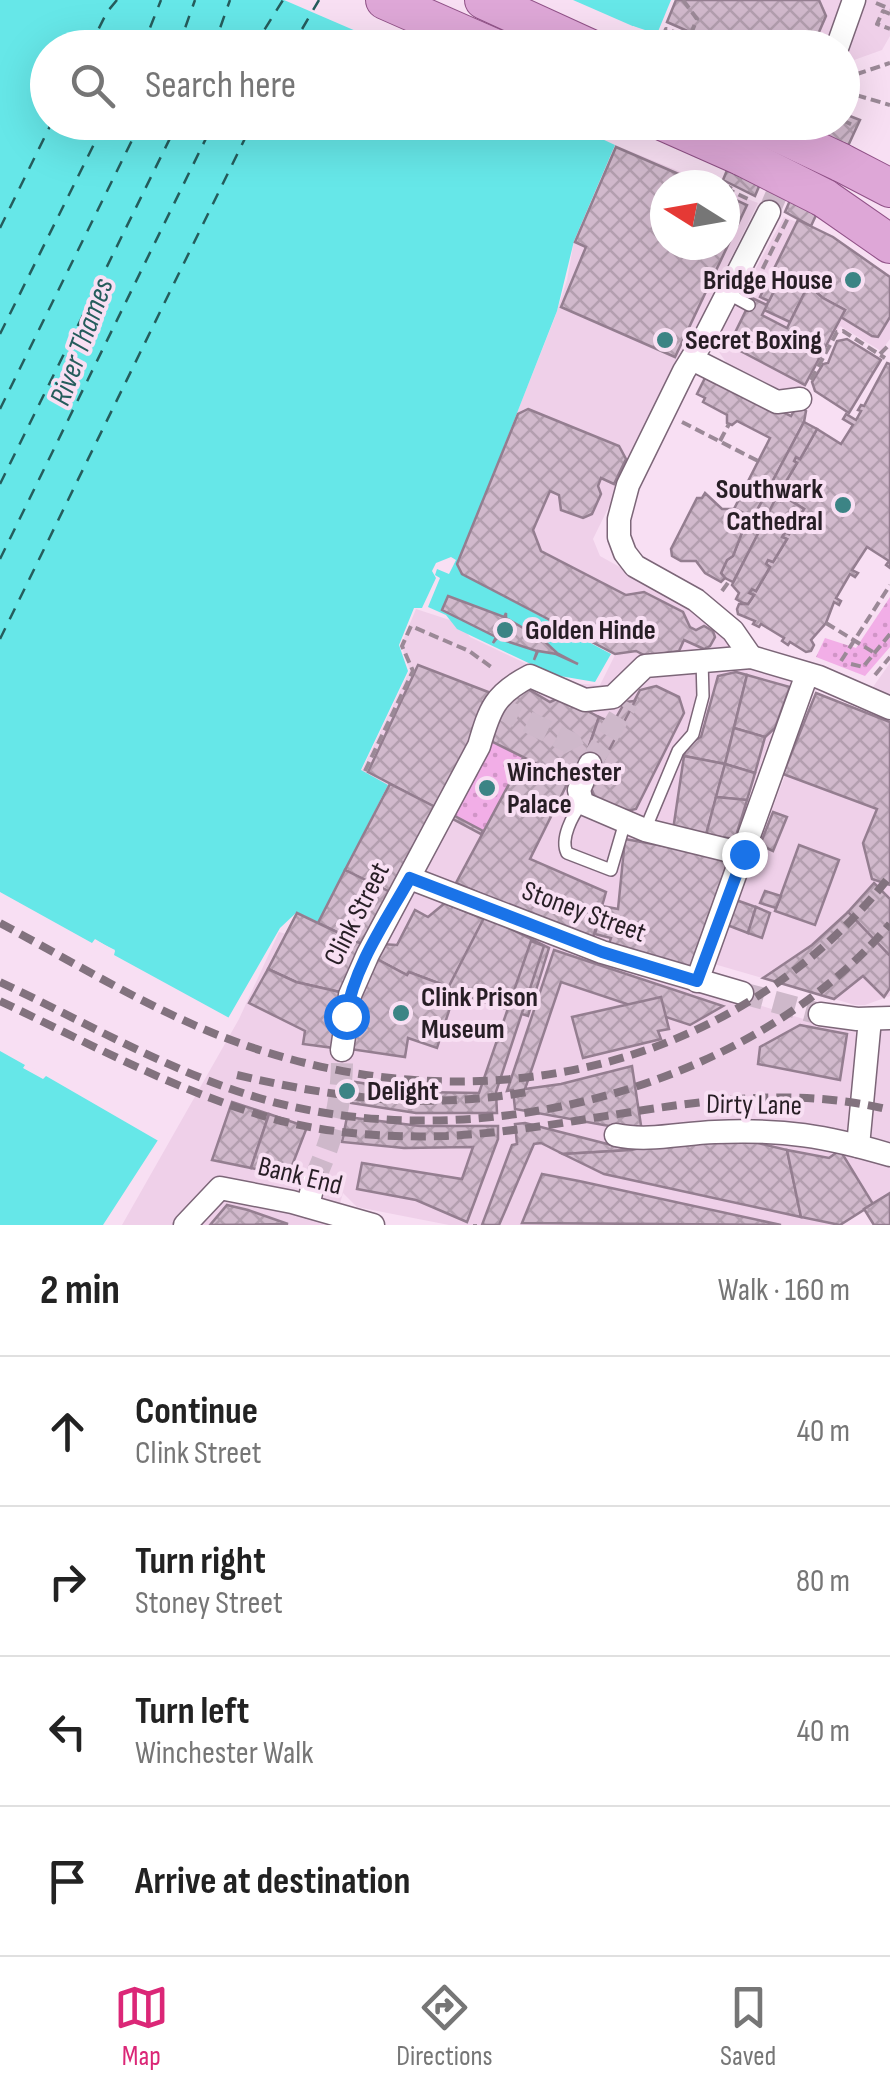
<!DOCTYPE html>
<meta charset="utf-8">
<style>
body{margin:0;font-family:"Sofia Sans Condensed",sans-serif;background:#f2f2f2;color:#222}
.compass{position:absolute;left:650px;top:170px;width:90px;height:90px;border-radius:50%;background:#fff;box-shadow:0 10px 40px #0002;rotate:281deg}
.stop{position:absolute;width:30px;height:30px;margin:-22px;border:8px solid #1a73e8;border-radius:50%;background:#fff}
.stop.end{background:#1a73e8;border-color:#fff;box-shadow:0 2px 10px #0008}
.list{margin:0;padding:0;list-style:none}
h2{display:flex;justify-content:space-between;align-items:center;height:130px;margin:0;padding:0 40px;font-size:42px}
h2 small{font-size:32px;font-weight:400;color:#767676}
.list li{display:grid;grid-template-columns:65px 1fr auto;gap:30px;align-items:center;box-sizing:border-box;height:150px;padding:0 40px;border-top:2px solid #e0e0e0}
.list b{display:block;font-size:38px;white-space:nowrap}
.list p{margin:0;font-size:32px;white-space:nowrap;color:#767676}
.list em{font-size:32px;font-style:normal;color:#767676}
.icon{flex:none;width:55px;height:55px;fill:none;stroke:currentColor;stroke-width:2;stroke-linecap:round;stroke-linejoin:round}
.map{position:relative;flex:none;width:890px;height:1225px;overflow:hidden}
.search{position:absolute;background:#fff;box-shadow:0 10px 40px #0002;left:30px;right:30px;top:30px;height:110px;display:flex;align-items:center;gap:25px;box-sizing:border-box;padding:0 35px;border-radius:55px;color:#767676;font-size:38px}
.sheet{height:730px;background:#fff}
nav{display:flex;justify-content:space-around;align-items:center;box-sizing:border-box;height:140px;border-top:2px solid #e0e0e0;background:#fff;font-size:28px;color:#767676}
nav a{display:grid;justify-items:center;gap:5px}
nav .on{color:#db2777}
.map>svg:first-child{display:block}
.built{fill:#efd0e9}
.grass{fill:url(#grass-dots)}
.water{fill:#66e7e8;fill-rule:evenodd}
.pier{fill:#f8dff3;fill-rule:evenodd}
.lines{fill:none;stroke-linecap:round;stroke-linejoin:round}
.ferry{stroke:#255c5c;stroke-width:2.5;stroke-dasharray:12 10;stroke-linecap:butt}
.building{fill:url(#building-cross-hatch);stroke:#947e90;stroke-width:2.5}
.street-tunnel{stroke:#ceb8ca;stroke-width:22;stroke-dasharray:22 11;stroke-linecap:butt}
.lane-casing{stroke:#7c6678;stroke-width:14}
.street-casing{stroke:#7c6678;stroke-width:25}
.primary-casing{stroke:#905187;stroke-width:40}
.path{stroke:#9b8997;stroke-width:4;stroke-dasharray:10 5;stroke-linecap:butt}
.lane{stroke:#fff;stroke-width:11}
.street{stroke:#fff;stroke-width:22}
.primary{stroke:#dea7d7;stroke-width:38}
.rail{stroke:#82727e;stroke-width:8;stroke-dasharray:15 8;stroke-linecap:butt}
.primary-bridge-casing{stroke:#905187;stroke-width:40;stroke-linecap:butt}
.path-bridge{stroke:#9b8997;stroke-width:4;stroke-dasharray:10 5;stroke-linecap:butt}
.primary-bridge{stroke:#dea7d7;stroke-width:38}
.route{stroke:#1a73e8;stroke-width:12}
.poi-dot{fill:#3c8485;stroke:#f8dff3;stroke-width:4}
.labels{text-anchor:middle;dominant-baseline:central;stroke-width:8;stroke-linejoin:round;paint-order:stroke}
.poi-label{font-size:28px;font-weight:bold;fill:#271e25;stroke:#f8dff3;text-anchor:start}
.street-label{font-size:28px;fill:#271e25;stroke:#f8dff3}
.water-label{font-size:30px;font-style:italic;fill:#255c5c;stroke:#f8dff3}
</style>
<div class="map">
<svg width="890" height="1225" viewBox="0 0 890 1225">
<defs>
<pattern id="grass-dots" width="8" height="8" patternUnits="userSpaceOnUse" patternTransform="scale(2.5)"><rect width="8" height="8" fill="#f2aee7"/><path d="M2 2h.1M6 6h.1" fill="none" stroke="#d095c6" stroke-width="1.8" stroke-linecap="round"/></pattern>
<pattern id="building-cross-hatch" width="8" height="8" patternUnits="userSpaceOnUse" patternTransform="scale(2.5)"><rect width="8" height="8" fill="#d1b9cc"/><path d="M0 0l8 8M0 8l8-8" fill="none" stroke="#b39faf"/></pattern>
</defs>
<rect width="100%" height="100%" fill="#f8dff3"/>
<g class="built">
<path d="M676 0H890V36L882 50 843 64 842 48 724 47 666 23Z"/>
<path d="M615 145 713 185H665V245H725V190L758 203 593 539 600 556 738 633 748 666 791 681 682 981 829 1027 890 1029V1225H873L862 1207 834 1225H449L357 1207 343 1193 334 1225H122L239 1019 279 932 291 935 303 912 325 923 389 793 360 774 410 670 401 645 416 609 459 623 470 637 567 683 600 685 615 655 462 574 457 564 555 317 567 280 574 241Z"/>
<path d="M784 217 827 234 890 275V339L881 351 840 326 804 388 777 399 729 373 726 362 714 345Z"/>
<path d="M890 663V996L865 1005H855L714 964 816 693 858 708Z"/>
</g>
<g class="grass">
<path d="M890 597V647L865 676 816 657 825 638 856 648Z"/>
<path d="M493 742 523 758 483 831 453 815Z"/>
</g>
<path class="water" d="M0 0H671L657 34 633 26 623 47 48 48V122H591L587 132 615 145 574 241 557 311 457 566 462 574 611 654 595 682 554 675 457 629 446 615 428 607 440 578 435 575 437 569 449 574 456 560 451 557 436 563 432 571 436 578 422 608H414L399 645 408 671 361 770 388 785 318 922 297 912 280 928 158 1140 103 1225H0ZM448 596 504 617 507 613 506 618 539 636 557 652 555 655 538 651 534 660 537 651 497 638 494 643 496 637 442 610ZM95 940 115 950 113 954 43 1078 24 1068Z"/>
<g class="pier">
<path d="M284 0H573L660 38 636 32 629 48 393 47Z"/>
<path d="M0 892 92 943 95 939 115 951 114 955 233 1020 162 1143 46 1076 43 1079 23 1068 25 1065 0 1051ZM97 946 108 953 41 1072 30 1066Z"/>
</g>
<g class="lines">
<g class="ferry">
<path d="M89 48 107 12 117 0"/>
<path d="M142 48 161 0"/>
<path d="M178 48 195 0"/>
<path d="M213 48 230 0"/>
<path d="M253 48 283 0"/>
<path d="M291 48 319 0"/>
<path d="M0 228 52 122"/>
<path d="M0 334 105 122"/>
<path d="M0 409 141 122"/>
<path d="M0 484 178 122"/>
<path d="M0 559 214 122"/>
<path d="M0 639 253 122"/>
</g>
</g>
<g class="building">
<path d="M676 0H819L826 16 812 48H726L667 22Z"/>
<path d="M842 113 860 120 811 226 785 212 824 122H842Z"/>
<path d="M747 122H786L755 196 723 180Z"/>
<path d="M616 147 704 185H665V245H725V195L747 205 675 357 561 307 586 247 575 242Z"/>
<path d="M798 220 833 237 890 277V317L878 337 872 336 841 317 845 310 823 298 817 293 820 282 812 278 790 322 764 310 775 289 766 285Z"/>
<path d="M812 278 820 282 817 293 823 298 845 310 805 385 729 345 752 298 767 305 762 315 787 328Z"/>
<path d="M766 285 775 289 769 301 760 297Z"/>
<path d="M847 339 881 360 849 413 815 391 812 382 823 364 828 363 837 341Z"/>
<path d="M887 363 890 364V568L886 565 889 561 867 547 852 570 858 573 855 577 850 574 836 598 841 601 839 605 834 602 826 623 811 640 814 645 811 651 806 652 790 642 788 645 782 641 784 638 761 624 759 627 753 624 755 621 738 614 737 609 739 604H748L754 595 749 593 752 589 756 591 770 567 766 564 768 560 773 562 787 539 782 537 785 532 789 534 804 509 783 496 780 501 775 492 778 488 781 490 797 463 794 461 796 457 800 459 817 429 841 444 853 425 843 419 846 414 856 420 861 411 858 410 861 405 864 406Z"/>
<path d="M705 378 713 382 715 378 791 416 795 409 801 407 806 411 804 422 753 518 734 509 770 438 737 421 732 425 727 423V415L703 402 705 398 697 394Z"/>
<path d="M528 409 619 446 626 459 614 484 601 478 598 486 601 494 592 514 583 518 561 510 559 495 550 491 533 530 541 551 626 595 644 592 683 612 690 627 696 630 704 626 713 631 715 637 710 646 704 649 684 640 679 651 646 656 636 651 615 654 462 574 457 564 518 414Z"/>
<path d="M804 422 817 429 800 459 796 457 794 461 797 463 781 490 778 488 775 492 779 494 733 582 725 578 721 573 727 560 733 556 746 522 753 518Z"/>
<path d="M705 493 722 509H736L753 518 746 522 733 556 727 560 721 573 725 578 721 582 705 573 696 561H681L672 556 671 549 697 498H702Z"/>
<path d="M783 496 804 509 789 534 785 532 782 537 787 539 773 562 768 560 766 564 770 567 756 591 752 589 749 593 754 595 748 604 743 603 736 599 739 593 732 585 776 498 780 501Z"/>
<path d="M448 596 504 617 506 613V618L542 639 547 630 543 640 557 653 578 664 556 654 538 651 534 660 537 651 497 638 493 643 496 637 442 610Z"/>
<path d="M418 665 496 695 437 808 368 772Z"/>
<path d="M736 672 747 675 725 764 684 756 686 745 701 737 718 676Z"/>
<path d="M747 675 790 687 775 728 765 737 734 728Z"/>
<path d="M521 685 550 702 561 697 599 717 584 761 580 768 576 766 569 780 493 742 488 729Z"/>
<path d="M656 686 679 697 684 713 636 809 623 812 595 798 590 785 640 690Z"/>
<path d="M816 693 890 722V885L872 879 863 843 877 809 783 774Z"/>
<path d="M635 701 599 769 584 761 599 717 613 723 625 702Z"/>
<path d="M734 728 765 737 755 773 725 764Z"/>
<path d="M684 756 725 764 706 835 673 830Z"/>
<path d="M523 758 569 780 530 859 606 892 592 941 456 883Z"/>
<path d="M725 764 755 773 747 800 716 797Z"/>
<path d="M390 784 437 808 392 893 345 870Z"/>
<path d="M716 797 747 800 735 839 706 835Z"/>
<path d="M773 812 787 817 773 851 760 845Z"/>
<path d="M453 815 483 831 481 834 451 818Z"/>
<path d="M625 839 686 850 728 862 689 972 608 946 611 938 595 934 602 906 618 909Z"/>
<path d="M799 845 839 860 815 925 775 911Z"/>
<path d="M345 870 392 893 364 945 318 923Z"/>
<path d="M874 883 890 899V956L848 912Z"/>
<path d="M765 891 781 896 776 908 760 903Z"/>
<path d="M736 900 756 907 748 933 727 925Z"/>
<path d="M445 903 484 919 449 987 409 972 407 975 371 956 381 944 397 945 415 910 428 917Z"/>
<path d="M756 907 770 913 762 938 748 933Z"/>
<path d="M848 912 890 956V988L884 997 863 976 834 999 763 978 812 945Z"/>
<path d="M297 913 364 945 344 993 296 982 268 969Z"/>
<path d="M485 916 549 948 528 1016 447 990Z"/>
<path d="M531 941 544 946 496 1092 497 1113H416L351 1103 355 1082 421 1092 479 1093Z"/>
<path d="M554 950 723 1006 690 1025 561 982 525 1089 561 1084 632 1066 642 1132 515 1109 513 1090 507 1091Z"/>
<path d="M373 957 407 975 409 972 449 987 447 990 455 992 437 1048 408 1038 405 1057 350 1049 357 1000Z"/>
<path d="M268 969 296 982 344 993 334 1048 303 1044 305 1031 249 1003Z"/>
<path d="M661 997 669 1029 658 1031 661 1039 583 1058 572 1017Z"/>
<path d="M800 1025 847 1034 840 1080 758 1064 760 1047Z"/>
<path d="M232 1102 269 1114 251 1168 212 1160Z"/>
<path d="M269 1114 307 1127 288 1176 251 1168Z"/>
<path d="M347 1117 420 1126H498V1139L467 1222 416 1200 357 1189 362 1163 462 1179 473 1147 404 1148 342 1142Z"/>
<path d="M525 1123 631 1150 563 1154 541 1143 534 1144 499 1225H482L512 1145 517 1144 515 1124Z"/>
<path d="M750 1141 787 1150 801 1217 604 1174 563 1154 631 1150 658 1144Z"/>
<path d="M787 1150 829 1158 840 1150 873 1204 840 1225 801 1217Z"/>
<path d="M542 1174 579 1181 781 1225 522 1223Z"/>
<path d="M890 1193V1225H874L864 1209Z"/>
<path d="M227 1205 248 1210 288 1224 210 1225Z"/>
</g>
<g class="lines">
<g class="street-tunnel">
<path d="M769 212 807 122"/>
<path d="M498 707 571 743 582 764"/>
<path d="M590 764 628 702"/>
<path d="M742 993 820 1014"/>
<path d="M314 1180C334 1137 343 1098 342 1050"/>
</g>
<defs>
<g id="lane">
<path d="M727 293 749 305"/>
<path d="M582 803C572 816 560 839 567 853L611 870 625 822"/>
<path d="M645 830 678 751 693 734 703 696 702 660"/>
</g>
<g id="street">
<path d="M837 48 854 0"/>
<path d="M692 359 777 402 800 399"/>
<path d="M751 657 733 631 696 600 635 566 625 553 619 537V519L628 485 684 371 705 337 769 212"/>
<path d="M590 764 579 790 582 803 645 830 743 854"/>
<path d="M410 878 602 952 742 993"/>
<path d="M697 981 807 674"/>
<path d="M820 1014 857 1019 890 1018"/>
<path d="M342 1050 350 995 368 954 479 746C490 708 495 694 530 676L585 700 613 697 645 666 751 657 819 677 890 708"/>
<path d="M616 1135C649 1142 682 1133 715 1132 783 1129 826 1136 890 1155"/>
<path d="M858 1146 870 1019"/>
<path d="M308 1206 314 1180"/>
<path d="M185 1225 220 1188 292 1202 373 1225"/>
</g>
<g id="primary">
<path d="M385 0 494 48"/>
<path d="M484 0 589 48"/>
<path d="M664 122 743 157"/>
<path d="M840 162 890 188"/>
<path d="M824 198 890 244"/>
</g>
</defs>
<use href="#lane" class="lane-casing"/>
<use href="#street" class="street-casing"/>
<use href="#primary" class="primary-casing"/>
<g class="path">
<path d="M683 0 697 19 685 48"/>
<path d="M876 3 890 9"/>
<path d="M890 14 883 11 877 24 890 29"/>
<path d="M667 36 664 34 666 29 677 33"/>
<path d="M842 91 890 105"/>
<path d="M842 120 857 127"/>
<path d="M731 186 729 190 748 199"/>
<path d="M880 354 890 344"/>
<path d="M811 380 837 332 843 331 885 358"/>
<path d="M682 422 758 461"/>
<path d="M720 441 729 424"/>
<path d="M722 591 730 580"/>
<path d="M826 623 873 652"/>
<path d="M841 661 890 585"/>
<path d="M851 664 863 667 890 634"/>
<path d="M875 675 890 657"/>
<path d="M365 771 413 671 402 646 411 626 469 651 494 669"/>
<path d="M475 1225V1224"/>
</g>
<use href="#lane" class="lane"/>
<use href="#street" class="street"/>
<use href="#primary" class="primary"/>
<g class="rail">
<path d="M0 923C73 962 146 1007 223 1037 460 1129 729 1080 890 876"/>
<path d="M0 982C81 1020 163 1068 249 1095 460 1162 745 1095 890 924"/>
<path d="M0 1001C84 1041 169 1087 257 1114 317 1133 383 1138 446 1136 595 1129 741 1073 890 1110"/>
<path d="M237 1075C337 1098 425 1110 527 1092"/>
</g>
<defs>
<g id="primary-bridge">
<path d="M755 122 840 162"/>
<path d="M743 157 824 198"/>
</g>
</defs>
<use href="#primary-bridge" class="primary-bridge-casing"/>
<g class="path-bridge">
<path d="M842 79 890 63"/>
<path d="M764 290 754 286 789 216"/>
</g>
<use href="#primary-bridge" class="primary-bridge"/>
</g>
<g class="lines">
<path class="route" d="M346 1016C354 966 386 921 410 878L602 952 697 981 744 854"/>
</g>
<g class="poi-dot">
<circle cx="853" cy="280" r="10"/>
<circle cx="665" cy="340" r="10"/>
<circle cx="843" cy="505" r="10"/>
<circle cx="505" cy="630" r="10"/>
<circle cx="487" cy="788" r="10"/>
<circle cx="401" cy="1013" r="10"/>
<circle cx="347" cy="1091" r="10"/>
</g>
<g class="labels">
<g class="poi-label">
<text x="833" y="280" text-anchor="end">Bridge House</text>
<text x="685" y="340">Secret Boxing</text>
<text x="823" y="489" text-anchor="end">Southwark<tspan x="823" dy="32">Cathedral</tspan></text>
<text x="525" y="630">Golden Hinde</text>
<text x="507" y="772">Winchester<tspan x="507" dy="32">Palace</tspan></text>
<text x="421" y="997">Clink Prison<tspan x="421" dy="32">Museum</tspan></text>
<text x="367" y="1091">Delight</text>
</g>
<g class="street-label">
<text transform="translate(584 912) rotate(20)">Stoney Street</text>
<text transform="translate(357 914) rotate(-63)">Clink Street</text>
<text transform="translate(754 1105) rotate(1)">Dirty Lane</text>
<text transform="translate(300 1176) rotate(14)">Bank End</text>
</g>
<g class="water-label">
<text transform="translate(82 342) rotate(-70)">River Thames</text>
</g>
</g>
</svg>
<svg class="compass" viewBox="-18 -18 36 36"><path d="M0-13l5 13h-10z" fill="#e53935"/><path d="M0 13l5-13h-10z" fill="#767676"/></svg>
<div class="stop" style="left:346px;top:1016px"></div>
<div class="stop end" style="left:744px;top:854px"></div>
<div class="search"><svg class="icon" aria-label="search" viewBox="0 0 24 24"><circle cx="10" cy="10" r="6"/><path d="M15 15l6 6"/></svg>Search here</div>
</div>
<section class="sheet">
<h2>2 min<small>Walk · 160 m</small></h2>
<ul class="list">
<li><svg class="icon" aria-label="ahead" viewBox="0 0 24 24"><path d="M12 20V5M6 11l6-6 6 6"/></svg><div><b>Continue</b><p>Clink Street</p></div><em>40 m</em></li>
<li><svg class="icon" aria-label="right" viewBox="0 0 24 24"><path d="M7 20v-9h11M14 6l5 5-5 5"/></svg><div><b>Turn right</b><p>Stoney Street</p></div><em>80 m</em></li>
<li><svg class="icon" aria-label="left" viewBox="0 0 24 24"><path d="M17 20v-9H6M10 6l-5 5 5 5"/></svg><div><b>Turn left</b><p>Winchester Walk</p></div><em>40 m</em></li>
<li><svg class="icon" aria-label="arrive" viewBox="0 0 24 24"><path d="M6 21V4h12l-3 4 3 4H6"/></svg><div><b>Arrive at destination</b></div></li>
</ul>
</section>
<nav>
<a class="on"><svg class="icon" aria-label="map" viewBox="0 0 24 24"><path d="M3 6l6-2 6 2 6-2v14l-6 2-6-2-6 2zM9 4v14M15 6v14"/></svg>Map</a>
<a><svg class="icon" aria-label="directions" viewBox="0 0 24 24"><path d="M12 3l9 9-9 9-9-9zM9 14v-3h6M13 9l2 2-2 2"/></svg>Directions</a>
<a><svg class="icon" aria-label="saved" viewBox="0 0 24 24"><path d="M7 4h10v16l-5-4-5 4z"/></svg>Saved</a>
</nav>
